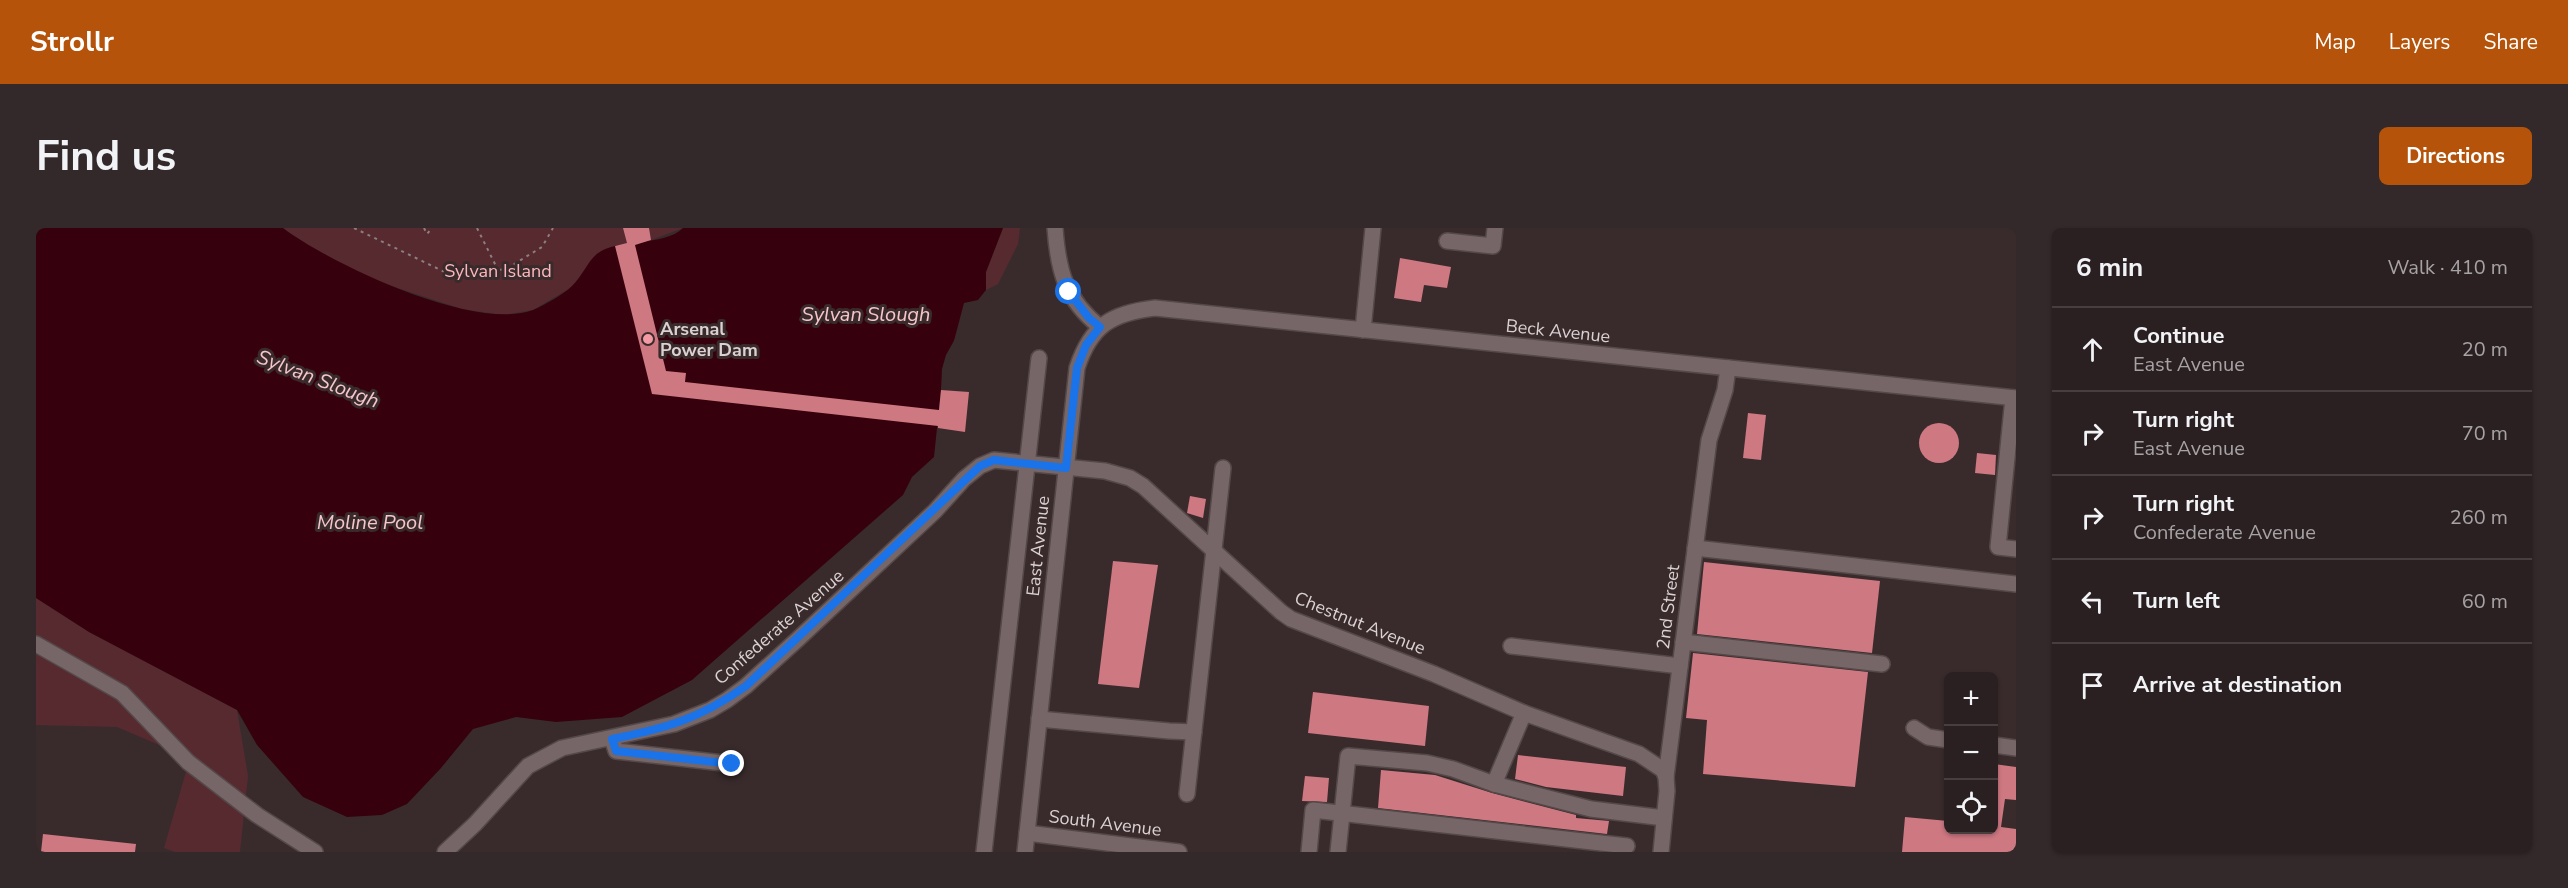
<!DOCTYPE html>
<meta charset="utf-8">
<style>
body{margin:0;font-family:"Nunito Sans",sans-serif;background:#33282a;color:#f1f3f6}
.controls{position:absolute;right:18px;bottom:18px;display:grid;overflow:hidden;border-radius:9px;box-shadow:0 2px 4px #0004}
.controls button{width:54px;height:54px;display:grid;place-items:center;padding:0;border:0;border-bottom:2px solid #473e3f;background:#2b2021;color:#f1f3f6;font:30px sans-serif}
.stop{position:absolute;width:18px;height:18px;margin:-14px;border:4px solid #1a73e8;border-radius:50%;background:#fff}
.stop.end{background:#1a73e8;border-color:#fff;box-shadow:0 2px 6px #0008}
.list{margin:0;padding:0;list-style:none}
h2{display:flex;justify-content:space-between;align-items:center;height:78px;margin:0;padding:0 24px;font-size:26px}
h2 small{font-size:20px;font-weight:400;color:#a6a3a5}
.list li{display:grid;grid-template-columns:39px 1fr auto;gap:18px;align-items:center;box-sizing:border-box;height:84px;padding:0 24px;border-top:2px solid #473e3f}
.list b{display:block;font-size:22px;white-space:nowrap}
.list p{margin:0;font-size:20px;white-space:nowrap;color:#a6a3a5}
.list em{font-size:20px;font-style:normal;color:#a6a3a5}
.icon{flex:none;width:33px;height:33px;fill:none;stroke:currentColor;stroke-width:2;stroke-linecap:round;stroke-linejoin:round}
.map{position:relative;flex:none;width:1980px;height:624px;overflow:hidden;border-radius:9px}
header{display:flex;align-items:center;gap:36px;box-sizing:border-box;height:84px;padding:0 30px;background:#b45309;color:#fff}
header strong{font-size:28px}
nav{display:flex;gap:33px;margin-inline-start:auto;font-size:21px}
.intro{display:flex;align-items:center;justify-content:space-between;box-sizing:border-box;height:144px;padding:0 36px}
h1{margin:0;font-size:42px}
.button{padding:15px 27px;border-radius:9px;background:#b45309;color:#fff;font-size:21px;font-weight:700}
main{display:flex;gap:36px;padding:0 36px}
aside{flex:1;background:#2b2021;border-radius:9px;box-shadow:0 2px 4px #0004}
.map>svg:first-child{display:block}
.green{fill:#572a30}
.water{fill:#37000d}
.pier{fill:#392b2c}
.building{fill:#ce7882}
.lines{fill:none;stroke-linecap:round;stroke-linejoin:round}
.minor-casing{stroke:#544849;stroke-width:18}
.path{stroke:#8b7f80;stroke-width:2;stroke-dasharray:3 4.5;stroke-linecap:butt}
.minor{stroke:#776668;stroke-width:15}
.route{stroke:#1a73e8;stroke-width:8}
.poi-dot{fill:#f49aa4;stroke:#392b2c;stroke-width:2}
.labels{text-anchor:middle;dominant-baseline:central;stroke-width:6;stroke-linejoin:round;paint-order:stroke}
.park-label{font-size:18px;fill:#fcb6bc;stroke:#392b2c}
.poi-label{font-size:18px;font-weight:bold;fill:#dbd1d2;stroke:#392b2c;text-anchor:start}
.street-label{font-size:18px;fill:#dbd1d2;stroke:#392b2c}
.water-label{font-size:20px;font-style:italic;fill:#f6c6ca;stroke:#392b2c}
</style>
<header>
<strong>Strollr</strong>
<nav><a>Map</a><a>Layers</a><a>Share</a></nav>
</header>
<div class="intro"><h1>Find us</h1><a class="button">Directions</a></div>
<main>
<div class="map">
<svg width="1980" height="624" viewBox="0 0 1980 624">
<rect width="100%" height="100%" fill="#392b2c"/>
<g class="green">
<path d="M247 0H647L615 12 561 25 536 59 497 82 467 87 426 81 334 51 264 13Z"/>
<path d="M967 0H984L982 16 962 56 950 62V44Z"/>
<path d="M0 370 53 404 201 482 212 548 204 624H139L128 620 154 530 81 499 0 497Z"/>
</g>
<path class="water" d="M0 0H247C295 36 438 104 497 82 508 77 527 67 536 58 546 49 551 34 561 26 580 10 628 19 647 0H967L950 44V62L942 72 928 75 905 162 898 229 876 249 867 267 656 452 586 489 520 494 480 489 437 501 405 540 371 576 346 587 311 589 267 569 221 517 201 482 53 404 0 370Z"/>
<path class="pier" d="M922 110 908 162H905L906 141 910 127 919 111Z"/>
<g class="building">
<path d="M587 0H613L615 12 599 17 630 143 650 145 649 154 903 182 905 162 933 164 929 204 902 200V198L616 166 579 18 591 15Z"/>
<path d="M1364 30 1415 39 1411 60 1388 57 1385 74 1358 70Z"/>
<path d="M1712 185 1730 187 1725 232 1707 230Z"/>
<circle cx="1903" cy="215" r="20"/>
<path d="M1941 225 1960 227 1959 247 1939 245Z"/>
<path d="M1154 268 1170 271 1167 290 1151 285Z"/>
<path d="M1077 333 1122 337 1103 460 1062 456Z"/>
<path d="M1668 334 1844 353 1836 425 1661 406Z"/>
<path d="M1657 425 1832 444 1819 559 1667 546 1671 492 1650 490Z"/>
<path d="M1277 464 1393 478 1389 518 1272 505Z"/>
<path d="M1482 527 1590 539 1587 568 1510 559 1479 551Z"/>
<path d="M1958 536 1980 539V572L1969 571 1965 599 1980 601V624H1866L1869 589 1912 593V602H1958Z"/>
<path d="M1345 542 1399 547 1456 565 1540 587V590L1573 593 1571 606 1342 580Z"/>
<path d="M1269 548 1293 550 1291 574 1266 573Z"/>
<path d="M7 606 100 616 99 624H5Z"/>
</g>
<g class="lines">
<defs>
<g id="minor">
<path d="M1019 0C1022 42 1029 71 1064 99"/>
<path d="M1411 13 1457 18 1459 0"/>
<path d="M1327 102 1337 0"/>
<path d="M1977 170 1962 319 1980 321"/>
<path d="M1659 320 1980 356"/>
<path d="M1647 414 1846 436"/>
<path d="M0 416 86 465 152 534 221 587 279 624"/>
<path d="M1475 418 1644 438"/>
<path d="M1003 491 1133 503 1158 504"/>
<path d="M1878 500 1892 509 1912 512"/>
<path d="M576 511 580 523 696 536"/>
<path d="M1958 517 1980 520"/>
<path d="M1458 556 1488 485"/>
<path d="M1151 566 1187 240"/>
<path d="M991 605 1143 624"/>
<path d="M409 624 439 596 492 538 526 520 638 496 674 482 691 472 710 458 762 411 899 283 928 251 944 238 958 232 1069 243 1094 250 1107 258 1245 384 1255 391 1398 446 1488 485 1603 526 1627 542 1630 549"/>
<path d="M948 624 1003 130"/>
<path d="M989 624 1041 140C1055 97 1076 85 1119 80L1980 170"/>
<path d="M1273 624 1277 582 1591 618"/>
<path d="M1302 624 1312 528 1391 535 1417 541 1458 556 1555 581 1628 590"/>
<path d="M1625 624 1631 563 1630 549 1673 212 1689 162 1692 140"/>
</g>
</defs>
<use href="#minor" class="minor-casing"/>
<g class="path">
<path d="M318 0 417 48 470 41 506 19 517 0"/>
<path d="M388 0 391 6 396 0"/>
<path d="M441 0 462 42"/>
</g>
<use href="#minor" class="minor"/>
</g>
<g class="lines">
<path class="route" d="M696 536 580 523 576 511C631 500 663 491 710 458L944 238 958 232 1030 240 1041 140 1050 117 1064 99 1053 90 1033 64"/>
</g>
<circle class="poi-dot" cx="612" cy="111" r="6"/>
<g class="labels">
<g class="park-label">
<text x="462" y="43">Sylvan Island</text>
</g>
<g class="poi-label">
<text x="624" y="101">Arsenal<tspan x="624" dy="21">Power Dam</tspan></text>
</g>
<g class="street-label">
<text transform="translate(1522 103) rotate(6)">Beck Avenue</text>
<text transform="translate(1002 318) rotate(-84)">East Avenue</text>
<text transform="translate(1632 379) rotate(-83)">2nd Street</text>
<text transform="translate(1324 395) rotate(22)">Chestnut Avenue</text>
<text transform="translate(743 399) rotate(-41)">Confederate Avenue</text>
<text transform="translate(1069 595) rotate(7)">South Avenue</text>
</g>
<g class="water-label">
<text x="830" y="86">Sylvan Slough</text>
<text transform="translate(282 151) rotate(21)">Sylvan Slough</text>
<text x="334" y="294">Moline Pool</text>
</g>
</g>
</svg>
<div class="controls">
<button>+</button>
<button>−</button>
<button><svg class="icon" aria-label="locate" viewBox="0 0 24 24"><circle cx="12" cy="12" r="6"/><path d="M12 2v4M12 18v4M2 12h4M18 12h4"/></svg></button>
</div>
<div class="stop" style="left:1033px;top:64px"></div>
<div class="stop end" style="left:696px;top:536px"></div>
</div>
<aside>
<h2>6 min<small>Walk · 410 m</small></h2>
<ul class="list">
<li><svg class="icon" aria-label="ahead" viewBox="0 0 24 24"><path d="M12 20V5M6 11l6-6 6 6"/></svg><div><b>Continue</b><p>East Avenue</p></div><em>20 m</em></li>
<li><svg class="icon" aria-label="right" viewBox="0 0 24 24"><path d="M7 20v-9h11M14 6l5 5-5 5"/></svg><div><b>Turn right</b><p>East Avenue</p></div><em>70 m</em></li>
<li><svg class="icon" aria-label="right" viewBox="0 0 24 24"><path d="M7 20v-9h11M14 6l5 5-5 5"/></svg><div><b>Turn right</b><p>Confederate Avenue</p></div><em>260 m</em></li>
<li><svg class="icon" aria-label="left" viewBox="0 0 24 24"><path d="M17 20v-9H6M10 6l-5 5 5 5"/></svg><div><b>Turn left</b></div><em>60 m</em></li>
<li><svg class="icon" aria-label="arrive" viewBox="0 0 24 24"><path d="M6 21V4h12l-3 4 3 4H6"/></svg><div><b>Arrive at destination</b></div></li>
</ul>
</aside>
</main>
